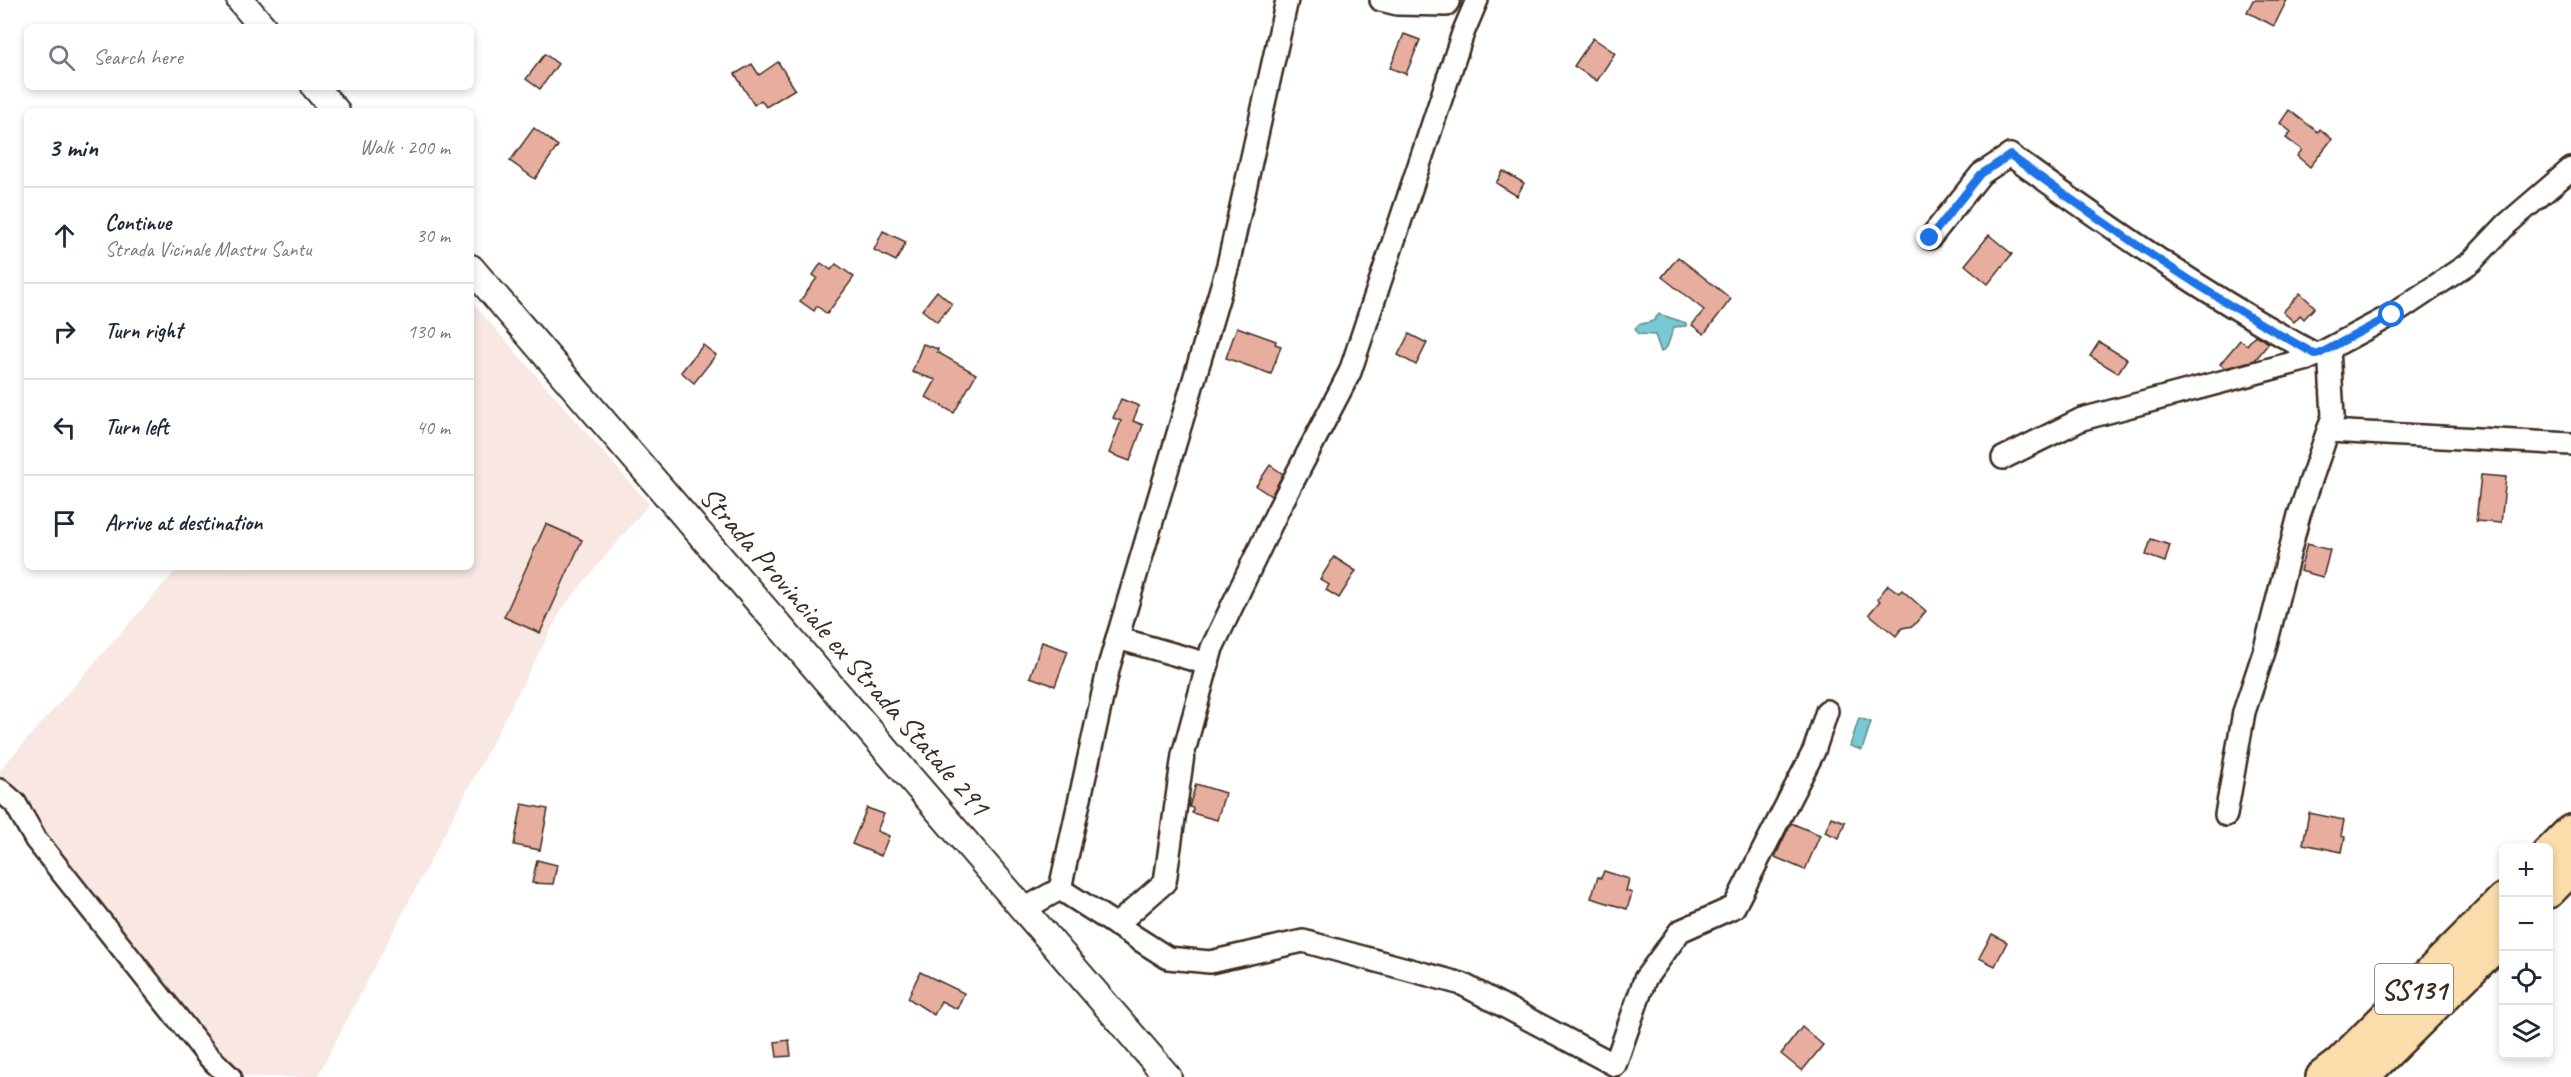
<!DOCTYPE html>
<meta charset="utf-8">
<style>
body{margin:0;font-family:Caveat,sans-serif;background:#f2f2f3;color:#1f2937}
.controls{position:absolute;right:18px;bottom:18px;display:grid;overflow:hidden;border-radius:9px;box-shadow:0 3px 9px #0003}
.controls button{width:54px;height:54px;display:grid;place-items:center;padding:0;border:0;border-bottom:2px solid #e0e1e3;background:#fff;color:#1f2937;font:30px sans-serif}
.stop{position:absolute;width:18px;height:18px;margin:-14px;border:4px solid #1a73e8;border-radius:50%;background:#fff}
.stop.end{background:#1a73e8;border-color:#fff;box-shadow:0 2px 6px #0008}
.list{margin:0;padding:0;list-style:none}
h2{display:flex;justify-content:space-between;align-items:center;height:78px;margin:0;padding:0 24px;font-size:26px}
h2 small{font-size:20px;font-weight:400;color:#747a83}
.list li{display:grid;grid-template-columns:39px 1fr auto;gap:18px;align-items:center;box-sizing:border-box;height:96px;padding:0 24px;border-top:2px solid #e0e1e3}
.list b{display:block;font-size:22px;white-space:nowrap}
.list p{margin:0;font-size:20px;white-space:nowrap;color:#747a83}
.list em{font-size:20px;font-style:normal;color:#747a83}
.icon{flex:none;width:33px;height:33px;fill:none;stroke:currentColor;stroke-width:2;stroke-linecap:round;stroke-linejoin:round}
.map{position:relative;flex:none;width:2571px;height:1077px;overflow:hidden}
.search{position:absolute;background:#fff;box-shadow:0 3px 9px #0003;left:24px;top:24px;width:450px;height:66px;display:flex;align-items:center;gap:15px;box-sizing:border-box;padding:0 21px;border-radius:9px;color:#747a83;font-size:22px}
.panel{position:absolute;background:#fff;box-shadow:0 3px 9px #0003;left:24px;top:108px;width:450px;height:462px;border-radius:9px}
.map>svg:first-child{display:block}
.built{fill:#f8e7e2}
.water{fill:#78c9d3;stroke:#60898b;stroke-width:1.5}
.building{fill:#e7aea0;stroke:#3b2a1e;stroke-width:1.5}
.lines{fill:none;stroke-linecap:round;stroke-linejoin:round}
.minor-casing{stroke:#3b2a1e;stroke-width:26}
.tertiary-casing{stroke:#3b2a1e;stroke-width:30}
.trunk-casing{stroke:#3b2a1e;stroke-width:38}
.minor{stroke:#fff;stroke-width:21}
.tertiary{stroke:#fff;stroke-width:26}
.trunk{stroke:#faddab;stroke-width:33}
.route{stroke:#1a73e8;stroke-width:8}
.labels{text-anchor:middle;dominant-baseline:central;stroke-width:4.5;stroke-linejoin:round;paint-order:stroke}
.shield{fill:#fff;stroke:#766a62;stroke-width:1.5}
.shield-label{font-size:28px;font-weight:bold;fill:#3b2a1e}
.street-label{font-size:30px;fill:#3b2a1e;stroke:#fff}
</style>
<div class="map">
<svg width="2571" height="1077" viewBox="0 0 2571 1077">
<rect width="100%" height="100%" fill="#fff"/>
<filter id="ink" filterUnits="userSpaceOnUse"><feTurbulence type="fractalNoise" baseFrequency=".0167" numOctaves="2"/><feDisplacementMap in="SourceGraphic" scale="12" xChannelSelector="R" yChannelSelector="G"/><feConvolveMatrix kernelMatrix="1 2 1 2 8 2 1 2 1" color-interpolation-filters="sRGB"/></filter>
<g filter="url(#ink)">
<path class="built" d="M471 301 649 504 563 607 317 1077H246L220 1053 88 903 0 784V770L179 567H471Z"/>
<g class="water">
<path d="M1659 314 1686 323V326L1674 327 1667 347 1661 352 1655 335 1638 334 1635 329 1638 325 1653 321Z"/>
<path d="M1859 718 1871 722 1862 750 1850 746Z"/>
</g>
<g class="building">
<path d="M2253 0H2287L2274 26 2247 12Z"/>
<path d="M1404 34 1420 40 1406 74 1390 68Z"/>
<path d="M1593 38 1615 53 1597 81 1574 66Z"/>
<path d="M545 54 558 64 540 89 526 79Z"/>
<path d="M778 62 795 89 766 107 761 100 754 105 735 74 752 64 759 75Z"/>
<path d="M2289 110 2318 132 2320 129 2332 139 2310 167 2297 156 2302 150 2286 138 2291 132 2280 123Z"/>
<path d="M534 128 558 146 535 179 510 161Z"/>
<path d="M1503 171 1524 183 1517 196 1496 183Z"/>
<path d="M883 231 906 242 896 261 874 250Z"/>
<path d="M1989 235 2012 254 1988 284 1965 265Z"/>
<path d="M1678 257 1731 299 1704 334 1692 325 1704 310 1662 277Z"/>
<path d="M821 263 831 270 836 264 854 277 827 314 817 306 814 311 800 301 817 278 813 275Z"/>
<path d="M937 291 952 304 937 322 922 310Z"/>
<path d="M2300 293 2315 307 2304 319 2300 315 2294 322 2283 312Z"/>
<path d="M1237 327 1276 341 1275 344 1281 346 1271 374 1226 358Z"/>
<path d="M1409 334 1427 343 1416 365 1398 355Z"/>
<path d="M2255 335 2269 343 2255 360 2225 368 2220 364 2240 340 2247 345Z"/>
<path d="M2099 342 2127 359 2118 373 2090 356Z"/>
<path d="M923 344 938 349 937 352 976 374 954 413 926 397 936 380 912 372Z"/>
<path d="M703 345 716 355 694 383 681 372Z"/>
<path d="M1121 399 1139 406 1133 421 1143 425 1130 461 1109 453 1121 421 1113 418Z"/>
<path d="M1270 465 1283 474 1271 496 1256 486Z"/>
<path d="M2481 475 2506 477 2501 523 2476 521Z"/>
<path d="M546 524 582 540 540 633 504 617Z"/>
<path d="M2151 539 2170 545 2165 562 2146 555Z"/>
<path d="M2307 544 2330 550 2323 577 2300 571Z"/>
<path d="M1334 557 1356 571 1339 598 1326 590 1329 585 1320 579Z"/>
<path d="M1888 585 1899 593 1902 590 1926 611 1913 626 1902 628 1896 636 1869 614 1880 601 1877 599Z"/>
<path d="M1042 642 1068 651 1055 686 1030 677Z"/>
<path d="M1196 784 1225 793 1217 820 1192 813 1193 808 1189 807Z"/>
<path d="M522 804 548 809 540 850 514 845Z"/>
<path d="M867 808 884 814 877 831 889 836 881 856 852 844Z"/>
<path d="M2309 813 2344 820 2341 836 2345 837 2342 852 2303 844Z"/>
<path d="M1831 817 1845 822 1839 838 1825 832Z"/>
<path d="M1791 823 1820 835 1805 870 1775 857Z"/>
<path d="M537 860 557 865 553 884 532 883Z"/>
<path d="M1604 871 1629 879 1626 891 1632 893 1627 909 1591 898 1598 877 1601 878Z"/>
<path d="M1992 934 2007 942 1995 966 1979 958Z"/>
<path d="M920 972 964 993 957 1009 941 1001 934 1015 908 998Z"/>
<path d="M1802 1027 1823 1045 1802 1071 1781 1054Z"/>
<path d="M789 1040 791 1056 777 1057 775 1042Z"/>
</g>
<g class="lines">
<defs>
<g id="minor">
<path d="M1381 0 1397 4 1446 5 1449 0"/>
<path d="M1930 238 1981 174 2010 155C2108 226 2209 297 2317 355"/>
<path d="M2328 431 2571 444"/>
<path d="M2003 458 2082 419 2308 359 2317 355 2392 315 2471 262 2507 224 2571 169"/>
<path d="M1117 638 1208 664"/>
<path d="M0 790 15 803 36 840 207 1055 230 1077"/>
<path d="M2226 815 2244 712 2264 652 2299 515 2333 416 2329 349"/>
<path d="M1060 889 1109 666 1228 265 1287 0"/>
<path d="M1024 909 1060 889 1168 958 1210 962 1303 941 1462 984 1615 1065 1645 979 1680 931 1734 907 1814 751 1827 711"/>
<path d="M1116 925 1165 882 1183 755 1212 648 1278 510 1350 372 1463 33 1477 0"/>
</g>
<g id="tertiary">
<path d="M240 0 263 27"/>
<path d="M315 87 336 111"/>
<path d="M471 268 1168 1077"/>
</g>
<g id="trunk">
<path d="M2548 855 2571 832"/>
<path d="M2548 891 2571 868"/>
<path d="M2323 1077 2340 1064 2504 900"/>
<path d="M2361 1077 2504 936"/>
</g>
</defs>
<use href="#minor" class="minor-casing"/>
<use href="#tertiary" class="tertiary-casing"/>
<use href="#trunk" class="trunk-casing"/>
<use href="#minor" class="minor"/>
<use href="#tertiary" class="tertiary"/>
<use href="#trunk" class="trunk"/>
</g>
</g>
<g class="lines" filter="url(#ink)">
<path class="route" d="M1930 238 1981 174 2010 155C2108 227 2209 297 2317 355L2392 315"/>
</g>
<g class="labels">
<rect class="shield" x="2375" y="964" width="78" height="50" rx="4.5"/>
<g class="shield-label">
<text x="2414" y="989">SS131</text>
</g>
<g class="street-label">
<text transform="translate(845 651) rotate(49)">Strada Provinciale ex Strada Statale 291</text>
</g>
</g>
</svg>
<div class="controls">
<button>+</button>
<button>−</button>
<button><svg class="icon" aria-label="locate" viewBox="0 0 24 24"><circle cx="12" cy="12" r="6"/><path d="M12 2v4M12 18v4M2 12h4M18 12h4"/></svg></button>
<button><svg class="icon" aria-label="layers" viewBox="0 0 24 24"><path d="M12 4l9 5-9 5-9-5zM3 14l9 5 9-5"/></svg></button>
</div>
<div class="stop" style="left:2392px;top:315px"></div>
<div class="stop end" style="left:1930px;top:238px"></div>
<div class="search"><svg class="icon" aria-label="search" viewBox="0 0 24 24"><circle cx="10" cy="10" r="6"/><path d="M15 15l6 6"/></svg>Search here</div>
<section class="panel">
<h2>3 min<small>Walk · 200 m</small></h2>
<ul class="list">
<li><svg class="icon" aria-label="ahead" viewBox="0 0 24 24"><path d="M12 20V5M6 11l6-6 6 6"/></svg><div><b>Continue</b><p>Strada Vicinale Mastru Santu</p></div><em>30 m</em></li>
<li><svg class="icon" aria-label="right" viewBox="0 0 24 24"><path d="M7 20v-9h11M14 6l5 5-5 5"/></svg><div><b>Turn right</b></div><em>130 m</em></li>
<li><svg class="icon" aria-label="left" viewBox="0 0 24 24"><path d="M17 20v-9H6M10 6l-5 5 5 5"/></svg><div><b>Turn left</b></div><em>40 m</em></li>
<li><svg class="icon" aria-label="arrive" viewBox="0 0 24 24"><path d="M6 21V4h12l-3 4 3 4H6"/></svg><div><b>Arrive at destination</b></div></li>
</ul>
</section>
</div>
